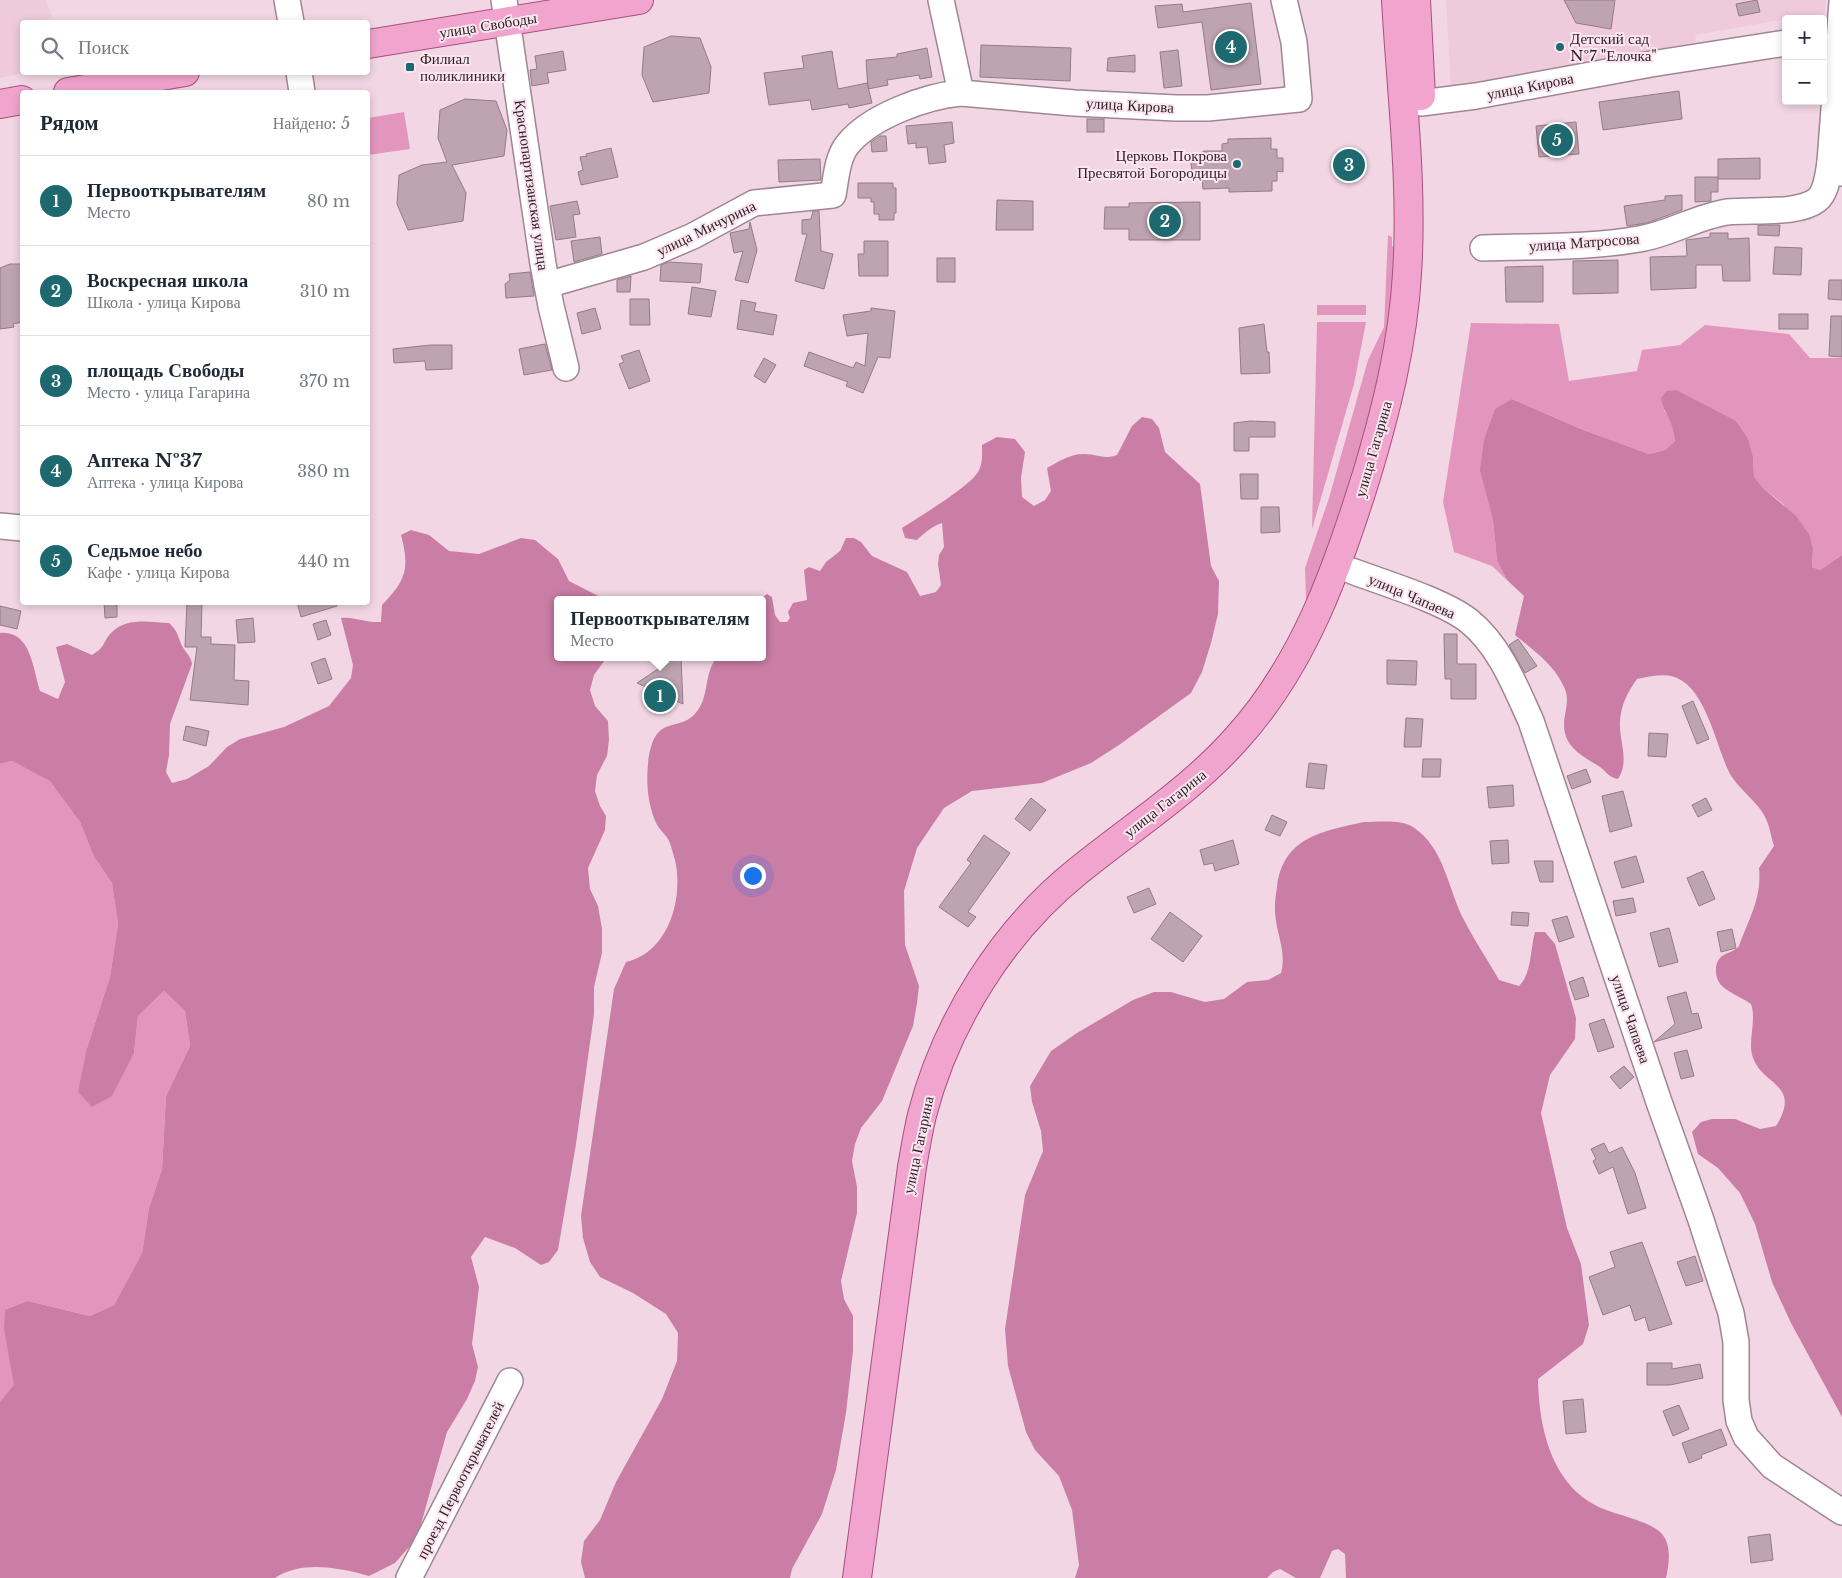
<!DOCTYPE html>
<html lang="ru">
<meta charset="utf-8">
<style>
body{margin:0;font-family:"Libre Baskerville",serif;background:#f2f2f3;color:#1f2937}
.controls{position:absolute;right:15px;top:15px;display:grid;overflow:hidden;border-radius:5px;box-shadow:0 2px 8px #0003}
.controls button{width:45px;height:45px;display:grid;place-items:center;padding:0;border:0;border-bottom:1px solid #e0e1e3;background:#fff;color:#1f2937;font:25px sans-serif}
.you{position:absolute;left:752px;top:875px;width:18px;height:18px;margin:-12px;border:4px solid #fff;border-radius:50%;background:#1a73e8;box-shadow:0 0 0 8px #1a73e833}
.badge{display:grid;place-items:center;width:32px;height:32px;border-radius:50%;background:#1d696f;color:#fff;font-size:16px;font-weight:700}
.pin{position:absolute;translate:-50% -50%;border:2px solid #fff;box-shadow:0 1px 5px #0006}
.popup{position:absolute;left:554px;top:596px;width:212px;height:65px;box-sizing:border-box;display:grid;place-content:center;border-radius:5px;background:#fff;filter:drop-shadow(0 1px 4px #0005);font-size:16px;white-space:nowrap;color:#747a83}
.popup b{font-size:19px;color:#1f2937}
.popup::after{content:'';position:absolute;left:50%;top:100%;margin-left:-10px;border:10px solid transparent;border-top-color:#fff}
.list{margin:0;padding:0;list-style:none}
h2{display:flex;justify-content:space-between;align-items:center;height:65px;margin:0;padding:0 20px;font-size:21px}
h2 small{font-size:16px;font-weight:400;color:#747a83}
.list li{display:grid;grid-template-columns:32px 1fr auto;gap:15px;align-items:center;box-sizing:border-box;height:90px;padding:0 20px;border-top:1px solid #e0e1e3}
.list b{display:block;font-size:19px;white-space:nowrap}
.list p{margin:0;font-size:16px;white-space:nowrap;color:#747a83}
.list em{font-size:16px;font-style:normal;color:#747a83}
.icon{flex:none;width:28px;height:28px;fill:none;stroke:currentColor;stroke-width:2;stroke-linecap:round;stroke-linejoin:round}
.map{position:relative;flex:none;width:1842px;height:1578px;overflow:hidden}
.search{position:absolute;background:#fff;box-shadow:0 2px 8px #0003;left:20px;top:20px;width:350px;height:55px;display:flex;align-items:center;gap:12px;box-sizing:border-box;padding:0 18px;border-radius:5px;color:#747a83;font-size:19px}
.panel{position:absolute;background:#fff;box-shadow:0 2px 8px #0003;left:20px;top:90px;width:350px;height:515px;border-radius:5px}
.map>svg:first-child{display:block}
.built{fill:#eecadb}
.green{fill:#e396bd}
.forest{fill:#cb7ea5}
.building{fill:#bea3b0;stroke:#957b87}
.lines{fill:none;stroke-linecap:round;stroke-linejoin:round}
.minor-casing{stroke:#a08692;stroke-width:28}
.major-casing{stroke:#a7507f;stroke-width:30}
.minor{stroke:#fff;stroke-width:25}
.major{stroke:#f1a4ce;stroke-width:28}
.poi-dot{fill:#1d696f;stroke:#fce5ef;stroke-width:2}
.labels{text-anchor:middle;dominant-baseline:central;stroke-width:4;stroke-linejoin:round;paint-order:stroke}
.street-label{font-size:15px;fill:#2f2429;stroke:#fce5ef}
.poi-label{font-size:15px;fill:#2f2429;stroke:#fce5ef;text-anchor:start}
</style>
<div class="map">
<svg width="1842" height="1578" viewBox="0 0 1842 1578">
<rect width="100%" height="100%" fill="#f2d6e3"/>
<g class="built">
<path d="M0 0H46L52 17 40 22H22V72L25 73 0 78Z"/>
<path d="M1446 0H1826L1824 18 1786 19 1695 35 1696 42 1451 88Z"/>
</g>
<g class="green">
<path d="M404 112 410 149 368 155V118Z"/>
<path d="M1388 235 1392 237V246L1397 249V268L1379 382 1335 534 1309 601H1306L1305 568 1329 498 1368 360 1384 327Z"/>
<rect x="1317" y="305" width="49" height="10"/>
<path d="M1317 322H1366L1354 384 1312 529Z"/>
<path d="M1471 323 1559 324 1569 381 1637 371 1642 350 1680 345 1705 325 1789 334 1810 358H1842V555L1820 570 1812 567 1813 549 1783 504 1763 488 1754 476 1753 456 1748 438 1736 421 1664 410 1675 430V441L1665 450 1649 454 1581 429 1512 399 1493 520 1497 561 1507 580 1492 566 1454 552 1443 502Z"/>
<path d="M12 761 50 780 80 822 94 857 112 883 118 924 110 977 87 1048 134 1053 138 1016 164 991 185 1011 190 1046 166 1096 162 1169 149 1208 142 1253 114 1305 90 1316 28 1301 4 1330 15 1386 2 1403 0 1402V764Z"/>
</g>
<g class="forest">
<path d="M1676 390 1736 421 1748 438 1753 456 1754 476 1763 488 1796 516 1809 534 1813 549 1812 567 1820 570 1842 555V1417L1791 1323 1772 1282 1755 1224 1740 1193 1718 1168 1698 1154 1692 1132 1701 1122 1712 1119H1735L1760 1129 1776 1126C1802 1084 1763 1086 1753 1058 1747 1041 1757 1021 1751 1004 1743 998 1727 992 1721 985 1714 977 1714 962 1722 956 1728 952 1734 952 1739 946 1749 918 1762 898 1759 868L1774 846C1771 837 1770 826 1765 817 1760 804 1737 788 1729 772 1716 746 1705 683 1671 676 1660 674 1647 677 1637 679 1627 693 1621 705 1620 722 1619 742 1630 761 1618 779 1607 777 1606 770 1597 765 1575 752 1560 742 1565 715 1567 703 1569 696 1563 685 1553 664 1533 650 1515 635L1524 596 1507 580 1497 561 1493 520 1480 470 1484 440 1495 409 1512 399 1581 429 1649 454 1665 450 1675 441C1675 425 1664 414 1661 398L1667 391Z"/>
<path d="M1142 417 1152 419 1159 428 1165 452 1200 484 1211 566 1219 581 1218 614 1211 643 1202 672 1191 693 1119 745 1091 763 1042 783 972 791 944 808 917 848 904 891 905 945 919 986 917 1003 913 1026 882 1101 861 1128 855 1144 852 1161 857 1187V1213L841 1281 844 1299 853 1316V1351L846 1413 836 1470 822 1514 792 1569 790 1578H585L581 1562 584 1541 600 1520 616 1482 662 1399 677 1361 678 1333 666 1314 633 1293 600 1277 590 1262 583 1238 581 1216 614 989 626 962C668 953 684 899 675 860 673 854 671 844 668 839 664 833 659 829 656 823 648 805 646 784 648 764 654 709 680 736 698 710 709 695 704 673 717 657H762L763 597 767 594 772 597 775 615 780 622H787L790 618 788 612 793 603 807 600 804 570 809 567 820 571 826 562 840 551 846 538H854L861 542 872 556 907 572 920 596 936 592 941 585 938 564 939 555 944 547 942 523C933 526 925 532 917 540L905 538 902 528C919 517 969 487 978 472 983 464 982 453 982 445L997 437 1015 439 1025 452 1021 478 1022 497 1034 506 1045 500 1051 491 1047 468C1058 462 1071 453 1085 454 1097 454 1104 460 1117 455L1132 426Z"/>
<path d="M411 530 429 535 449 551 479 554 521 538 535 540 558 559 569 581 606 600H558V657H607L594 675 590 690 595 706 608 721 609 740 607 756 597 775 595 791 600 806 606 816 605 830 588 868 590 889 598 906 602 929V953L594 987V1014L576 1144 558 1250 549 1262 541 1265 515 1248 485 1237 471 1257 479 1287 472 1344 478 1367 475 1381 467 1399 447 1432 417 1538 395 1563 369 1576C339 1568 303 1560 275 1578H0V1402L14 1385 4 1330 5 1310 28 1301 90 1316 114 1305 142 1253 149 1208 162 1169 166 1096 190 1046 185 1011 164 991 138 1016 134 1053 112 1096 92 1107 78 1092 87 1048 110 977 118 924 112 883 94 857 80 822 50 781 12 761 0 764V633C31 630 33 669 40 691L58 699 65 682 56 647 67 644 92 655C107 646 102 642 112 632 127 617 151 622 169 623 180 633 177 638 184 649 188 655 191 657 192 664L170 724 169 755 166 772 172 783 187 779 209 766 227 747 240 739 284 727 329 706 351 678 353 665 341 618C353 616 366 623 381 622L382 605C406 580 410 569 401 535Z"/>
<path d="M1364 822C1378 822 1401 819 1413 827 1445 848 1448 890 1464 920 1474 940 1488 960 1499 980L1519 986C1532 973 1530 950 1535 932H1545L1555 944 1576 1018 1575 1039 1550 1075 1541 1113 1567 1228 1581 1264 1589 1325 1583 1344 1538 1379C1539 1431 1553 1492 1609 1511 1623 1516 1653 1523 1662 1534 1672 1546 1669 1564 1666 1578H1346L1345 1554 1338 1549 1332 1551 1320 1578H1296L1280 1569 1273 1572 1267 1578H1075L1079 1565 1072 1510 1059 1476 1035 1450 1026 1432 1008 1366 1005 1329 1025 1195 1043 1151 1041 1131 1032 1102 1030 1086 1051 1051 1077 1033 1133 1000 1154 992H1171L1205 1002 1224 999 1247 982 1268 980 1281 973C1286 954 1279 940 1276 921 1274 909 1275 899 1277 887 1283 837 1323 831 1364 822Z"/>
</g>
<g class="building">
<path d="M1564 0H1615L1611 29 1576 23Z"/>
<path d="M1757 0 1760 12 1739 16 1736 4Z"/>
<path d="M1251 3 1261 84 1211 90 1202 22 1158 28 1155 6 1182 4 1183 12Z"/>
<path d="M671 36 700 38 711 67 709 93 653 102 642 75 644 47Z"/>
<path d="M981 45 1071 48 1070 81 980 77Z"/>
<path d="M927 48 932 77 920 79 919 75 887 80 888 85 868 89 866 60 897 57V54Z"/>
<path d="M1178 50 1182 86 1164 88 1160 52Z"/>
<path d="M563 51 566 70 547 73 549 83 532 86 530 70 537 69 535 56Z"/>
<path d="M832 51 838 89 867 83 872 103 849 108 848 104 812 110 810 100 769 105 764 73 804 68 802 56Z"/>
<path d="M1135 55V72L1107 71 1108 58Z"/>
<path d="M1679 91 1682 119 1603 130 1599 102Z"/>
<path d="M465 99 496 101 507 130 504 156 452 165 466 193 463 221 408 230 397 204 399 175 422 165 447 162 438 138 440 110Z"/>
<rect x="1087" y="119" width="17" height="13"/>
<path d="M952 122 954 143 944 145 946 162 929 164 927 147 916 148V143L908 144 906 126Z"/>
<path d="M1576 122 1579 154 1539 157 1536 126Z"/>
<path d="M880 136H886L887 151 872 152 871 142Z"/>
<path d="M1271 138V149H1277V158H1283V172L1277 171V181H1272V191L1229 192V188L1203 189 1202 179 1192 172 1191 163 1194 158 1204 151H1222V144L1228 143V139Z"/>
<path d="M611 148 618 177 581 185 578 172 583 170 580 157 587 156 586 154Z"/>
<path d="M1760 158V179H1718V159Z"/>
<path d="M820 159 821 180 779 182 778 160Z"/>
<path d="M1695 177H1718V192H1711V201L1695 202Z"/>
<path d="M858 183H893V188H896V213H894V220H879V214H874V202H871V198H858Z"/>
<path d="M1682 195V210L1647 223 1627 226 1624 206 1665 200V196Z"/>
<path d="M997 200 1033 201V230H996Z"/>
<path d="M577 201 580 214 573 215 576 237 556 240 550 206Z"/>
<path d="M1200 202V240H1129V229H1104L1105 207H1129V203Z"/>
<path d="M813 211H819L821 251 833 254 824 289 795 281 807 234H802V220L811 219Z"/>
<path d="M750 222 757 250 748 283 735 280 743 251 734 253 730 233 749 229Z"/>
<path d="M1758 225H1780L1779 236 1758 235Z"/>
<path d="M1710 233H1728V239L1749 238 1750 281H1723L1722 265H1696V288L1651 290 1650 257 1687 256 1686 240 1710 237Z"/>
<path d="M600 237 602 254 574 262 571 241Z"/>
<path d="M864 241H888V276H859L858 254H864Z"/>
<path d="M1775 247 1802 248 1801 275 1773 274Z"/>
<rect x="937" y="258" width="18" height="24"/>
<path d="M1618 260V293L1573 294V261Z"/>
<path d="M669 262 702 264 700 283 660 281 661 265Z"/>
<path d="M22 264V322L13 324 14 327 0 329V268L10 264Z"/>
<path d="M1543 266V302H1506L1505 267Z"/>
<path d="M530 272 534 296 506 298 505 284 510 280 509 274Z"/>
<path d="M631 276 630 292H617V280Z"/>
<path d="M1829 280H1842V300L1828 299Z"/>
<path d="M692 287 716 291 711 317 688 314Z"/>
<path d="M630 299H649L650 325H630Z"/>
<path d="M741 300 756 303 754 311 777 315 773 335 737 329Z"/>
<path d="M595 308 601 329 582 334 577 313Z"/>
<path d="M871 308 895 311 890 358 878 357 863 393 846 386 848 382 804 366 809 352 853 368 856 362 865 366 868 333 847 336 843 315 871 311Z"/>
<rect x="1779" y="314" width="29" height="15"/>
<path d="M1831 316H1842V357L1829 356Z"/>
<path d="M1264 324 1267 352H1269L1270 373 1241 374 1239 328Z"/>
<path d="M545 344 552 370 524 375 519 349Z"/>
<path d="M431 345H452V369L426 370 425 361 394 363 393 349Z"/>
<path d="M639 350 650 381 629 389 619 364 624 362 621 356Z"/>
<path d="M764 358 776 365 765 383 754 376Z"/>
<path d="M1250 421 1275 422V437H1249V451H1234V423Z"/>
<path d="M1240 474H1258V499H1241Z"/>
<path d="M1261 507H1279L1280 532 1261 533Z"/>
<path d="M104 602H117V617L105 618Z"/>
<path d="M187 602H202L201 637H211V644L235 645 234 680 249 681 248 705 190 700 197 647H185Z"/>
<path d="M297 602H336L337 606 301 617Z"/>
<path d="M0 606 21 611 17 629 0 625Z"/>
<path d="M253 618 255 642 238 643 236 620Z"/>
<path d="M326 620 331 635 318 640 313 624Z"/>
<path d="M1444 634H1457V664H1476V699H1451V679H1445Z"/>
<path d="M1518 639 1537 666 1525 673 1509 645Z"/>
<path d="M676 657H681L683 704 637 683Z"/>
<path d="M325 658 332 679 318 684 311 663Z"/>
<path d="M1387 660 1417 661 1416 685 1387 684Z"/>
<path d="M1693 701 1709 739 1697 744 1682 706Z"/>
<path d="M1406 718 1423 719 1421 747H1404Z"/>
<path d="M186 726 209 731 206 746 183 740Z"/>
<path d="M1649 733 1668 734 1666 757 1648 756Z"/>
<path d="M1423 759H1441L1440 777H1422Z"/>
<path d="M1309 763 1327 765 1324 789 1306 787Z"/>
<path d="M1586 769 1591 782 1572 789 1567 776Z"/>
<path d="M1513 785 1514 806 1489 808 1487 787Z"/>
<path d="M1623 791 1632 826 1610 832 1602 796Z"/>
<path d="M1031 798 1046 810 1030 831 1015 819Z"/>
<path d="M1706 798 1712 810 1698 817 1692 805Z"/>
<path d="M1272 815 1287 822 1280 836 1265 830Z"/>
<path d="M984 835 1010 853 968 912 976 917 968 927 939 907 971 863 967 860Z"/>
<path d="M1233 840 1239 864 1215 871 1213 863 1204 865 1200 850Z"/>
<path d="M1508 840 1509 863 1492 864 1490 841Z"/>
<path d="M1636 856 1644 882 1622 888 1614 862Z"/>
<path d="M1534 861H1553V882H1540Z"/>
<path d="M1703 871 1715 899 1699 906 1687 878Z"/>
<path d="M1149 888 1156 904 1134 913 1127 897Z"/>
<path d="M1633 898 1636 912 1616 916 1613 901Z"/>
<path d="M1170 912 1202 936 1183 962 1151 939Z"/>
<path d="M1512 912 1529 913 1528 926 1511 925Z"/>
<path d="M1567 916 1574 937 1559 942 1552 920Z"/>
<path d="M1669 928 1678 962 1659 967 1650 933Z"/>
<path d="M1732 929 1736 948 1721 952 1717 932Z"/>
<path d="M1583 977 1589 996 1575 1000 1569 982Z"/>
<path d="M1686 992 1692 1014 1698 1013 1702 1028 1654 1042 1675 1024 1667 997Z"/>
<path d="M1604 1019 1614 1047 1598 1052 1589 1024Z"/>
<path d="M1687 1050 1694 1076 1681 1079 1674 1053Z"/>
<path d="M1624 1066 1634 1077 1620 1089 1610 1077Z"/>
<path d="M1604 1143 1609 1153 1622 1147 1635 1173 1646 1208 1628 1214 1613 1167 1599 1174 1593 1161 1596 1159 1591 1149Z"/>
<path d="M1642 1242 1672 1324 1649 1331 1645 1317 1635 1321 1630 1305 1603 1315 1589 1277 1615 1267 1610 1252Z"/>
<path d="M1695 1256 1703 1281 1686 1286 1677 1262Z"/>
<path d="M1647 1363H1672V1369L1700 1364 1703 1378 1670 1385H1647Z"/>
<path d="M1583 1399 1586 1432 1566 1434 1563 1401Z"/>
<path d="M1679 1405 1689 1429 1673 1436 1663 1411Z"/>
<path d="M1721 1429 1727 1445 1701 1455 1702 1458 1689 1463 1682 1443Z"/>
<path d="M1770 1534 1773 1560 1751 1563 1748 1537Z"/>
</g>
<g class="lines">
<defs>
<g id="minor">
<path d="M287 0 291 22"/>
<path d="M504 0 543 264 551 306 566 368"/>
<path d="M299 72 302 92"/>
<path d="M961 93 1074 103 1176 108H1208L1299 99 1294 42 1284 0"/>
<path d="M1421 103 1476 96 1651 64 1786 43"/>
<path d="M1841 173 1830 162 1842 2"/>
<path d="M1483 248C1535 246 1588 248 1639 239 1670 234 1696 217 1727 212 1751 209 1798 215 1817 200 1827 192 1828 174 1830 162"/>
<path d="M547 285 644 257 693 236 754 203 833 195C836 179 837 157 848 144 871 116 926 96 961 93L941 0"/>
<path d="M0 526 22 528"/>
<path d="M1352 571C1384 583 1444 601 1469 621 1500 646 1515 686 1531 721L1659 1102 1700 1217 1731 1313 1736 1342V1400L1739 1421 1746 1437 1772 1466 1842 1512"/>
<path d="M409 1578 510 1381"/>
</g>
<g id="major">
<path d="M1416 0 1421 96"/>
<path d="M368 44 639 0"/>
<path d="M68 92 185 72"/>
<path d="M0 104 22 100"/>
<path d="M857 1578 912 1167C915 1150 918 1132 922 1115 946 1022 1003 931 1078 871 1132 827 1190 791 1237 738 1304 664 1337 570 1366 477 1386 411 1403 343 1407 274 1413 183 1401 91 1396 0"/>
</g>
</defs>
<use href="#minor" class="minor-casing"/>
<use href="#major" class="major-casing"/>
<use href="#minor" class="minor"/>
<use href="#major" class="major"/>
</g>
<g class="poi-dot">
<circle cx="1560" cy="47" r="5"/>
<rect x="405" y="62" width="10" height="10" rx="2.5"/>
<circle cx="1237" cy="164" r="5"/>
</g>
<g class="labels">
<g class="street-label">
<text transform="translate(488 25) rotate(-9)">улица Свободы</text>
<text transform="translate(1530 86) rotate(-11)">улица Кирова</text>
<text transform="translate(1130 105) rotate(3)">улица Кирова</text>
<text transform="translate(532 185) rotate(82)">Краснопартизанская улица</text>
<text transform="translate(706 228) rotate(-26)">улица Мичурина</text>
<text transform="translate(1584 242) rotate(-4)">улица Матросова</text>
<text transform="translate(1373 449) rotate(-74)">улица Гагарина</text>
<text transform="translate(1412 596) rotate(23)">улица Чапаева</text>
<text transform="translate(1165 803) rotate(-38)">улица Гагарина</text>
<text transform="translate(1631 1019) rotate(71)">улица Чапаева</text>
<text transform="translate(918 1145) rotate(-78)">улица Гагарина</text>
<text transform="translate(460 1480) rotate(-63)">проезд Первооткрывателей</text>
</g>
<g class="poi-label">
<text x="1570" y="38">Детский сад<tspan x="1570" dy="17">№7 "Елочка"</tspan></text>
<text x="420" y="58">Филиал<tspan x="420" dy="17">поликлиники</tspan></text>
<text x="1227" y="155" text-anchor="end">Церковь Покрова<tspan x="1227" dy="17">Пресвятой Богородицы</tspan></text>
</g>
</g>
</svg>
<div class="controls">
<button>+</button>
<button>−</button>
</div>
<div class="you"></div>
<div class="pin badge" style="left:660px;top:696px">1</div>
<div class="popup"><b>Первооткрывателям</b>Место</div>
<div class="pin badge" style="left:1165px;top:221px">2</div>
<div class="pin badge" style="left:1349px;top:165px">3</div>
<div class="pin badge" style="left:1231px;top:47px">4</div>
<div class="pin badge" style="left:1557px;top:140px">5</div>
<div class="search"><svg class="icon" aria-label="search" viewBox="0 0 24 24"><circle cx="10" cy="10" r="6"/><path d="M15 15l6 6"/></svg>Поиск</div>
<section class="panel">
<h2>Рядом<small>Найдено: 5</small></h2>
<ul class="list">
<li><span class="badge">1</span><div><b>Первооткрывателям</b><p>Место</p></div><em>80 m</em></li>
<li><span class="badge">2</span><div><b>Воскресная школа</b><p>Школа · улица Кирова</p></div><em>310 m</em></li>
<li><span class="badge">3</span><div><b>площадь Свободы</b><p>Место · улица Гагарина</p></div><em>370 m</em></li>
<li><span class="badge">4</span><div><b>Аптека №37</b><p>Аптека · улица Кирова</p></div><em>380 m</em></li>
<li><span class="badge">5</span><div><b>Седьмое небо</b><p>Кафе · улица Кирова</p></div><em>440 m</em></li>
</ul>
</section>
</div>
